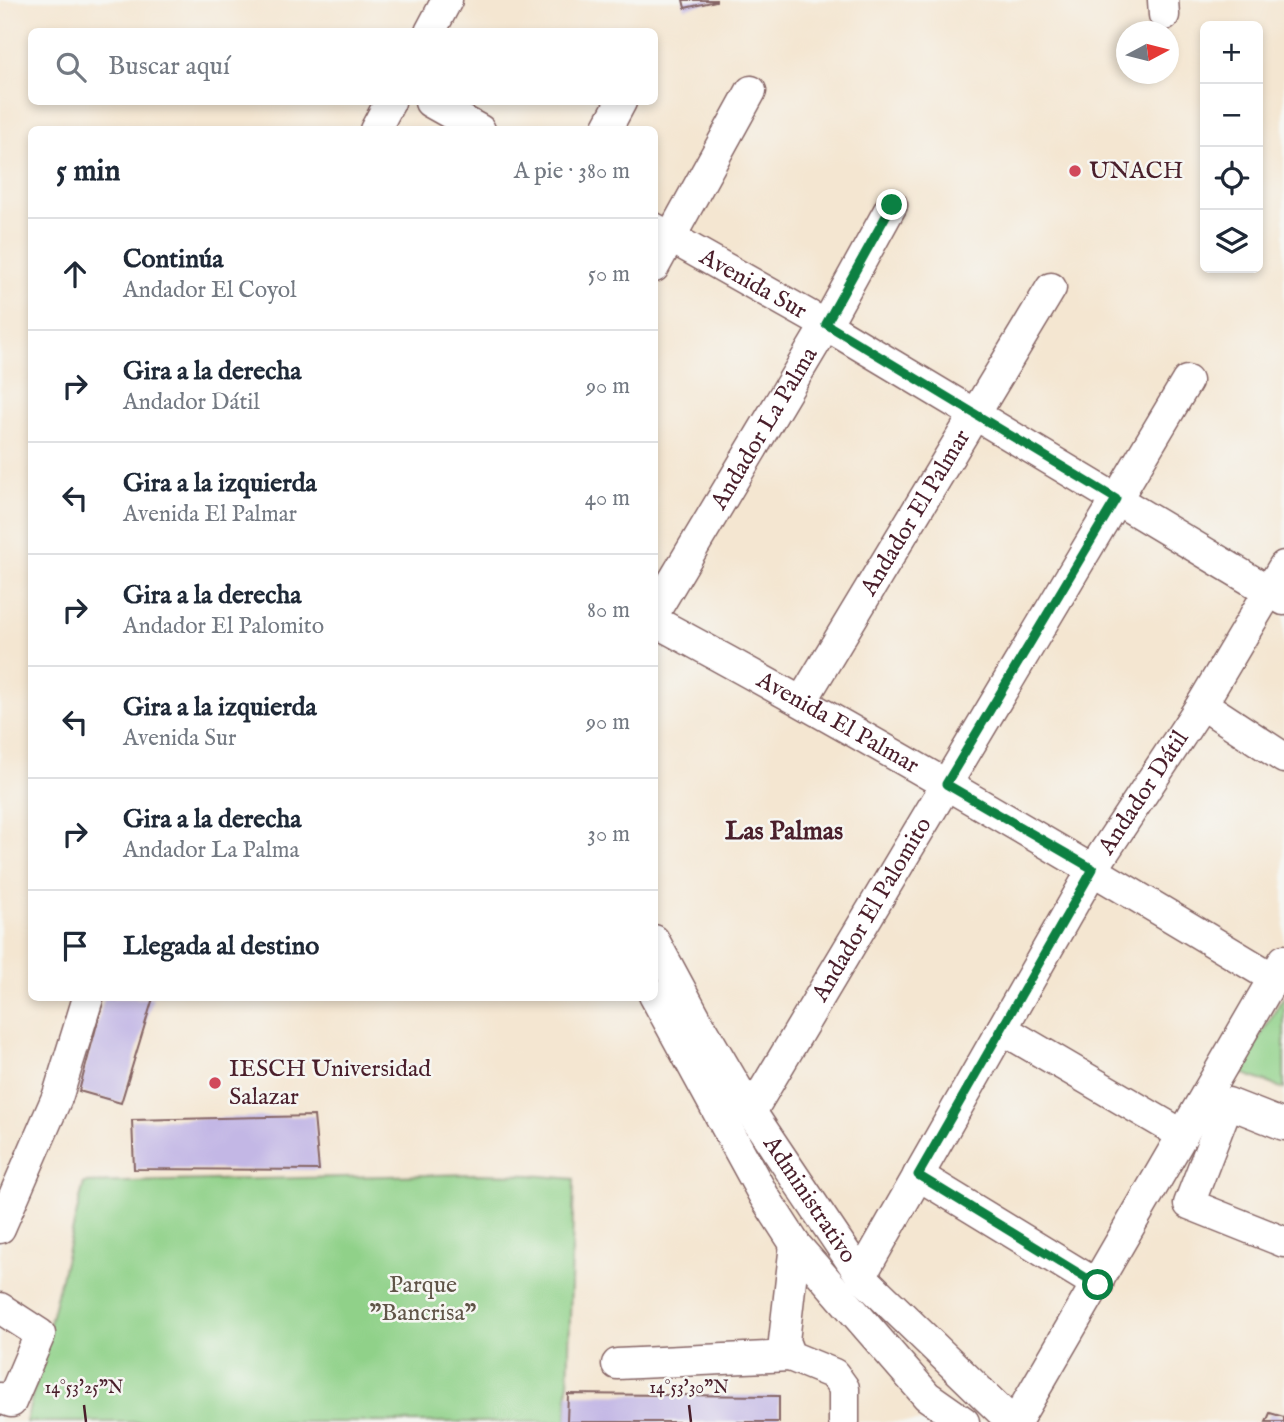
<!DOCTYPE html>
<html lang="es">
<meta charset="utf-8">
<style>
body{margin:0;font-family:"IM FELL English",serif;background:#f6f6f7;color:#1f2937}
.controls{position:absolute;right:21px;top:21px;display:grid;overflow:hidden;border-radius:10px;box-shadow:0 4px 10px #0003}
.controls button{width:63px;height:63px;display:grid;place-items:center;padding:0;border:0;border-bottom:2px solid #e0e1e3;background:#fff;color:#1f2937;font:35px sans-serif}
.compass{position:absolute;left:1116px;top:21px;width:63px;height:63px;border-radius:50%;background:#fff;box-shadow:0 4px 10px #0003;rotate:83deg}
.stop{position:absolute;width:21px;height:21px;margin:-16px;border:5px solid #0b8043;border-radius:50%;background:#fff}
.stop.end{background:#0b8043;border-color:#fff;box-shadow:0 2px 7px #0008}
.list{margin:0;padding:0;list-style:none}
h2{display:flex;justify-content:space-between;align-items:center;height:91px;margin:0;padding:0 28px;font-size:30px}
h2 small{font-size:23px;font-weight:400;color:#747a83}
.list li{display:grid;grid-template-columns:46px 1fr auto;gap:21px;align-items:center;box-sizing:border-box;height:112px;padding:0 28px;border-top:2px solid #e0e1e3}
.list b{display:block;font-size:26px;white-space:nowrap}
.list p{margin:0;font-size:23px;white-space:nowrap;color:#747a83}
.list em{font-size:23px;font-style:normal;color:#747a83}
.icon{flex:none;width:38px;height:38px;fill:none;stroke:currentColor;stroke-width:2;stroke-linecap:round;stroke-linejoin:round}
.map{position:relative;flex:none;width:1284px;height:1422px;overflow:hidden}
.search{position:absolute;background:#fff;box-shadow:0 4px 10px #0003;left:28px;top:28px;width:630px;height:77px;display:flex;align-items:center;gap:18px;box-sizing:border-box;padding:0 24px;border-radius:10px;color:#747a83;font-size:26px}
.panel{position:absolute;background:#fff;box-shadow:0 4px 10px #0003;left:28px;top:126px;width:630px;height:875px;border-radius:10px}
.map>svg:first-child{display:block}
.green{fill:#90d189;stroke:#6d785a;stroke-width:2}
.building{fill:#c3b7e5}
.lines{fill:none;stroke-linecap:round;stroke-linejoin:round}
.minor-casing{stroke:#866565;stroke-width:33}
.minor{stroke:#fff;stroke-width:30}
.route{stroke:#0b8043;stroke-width:9}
.ticks{fill:none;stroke:#4a1f2b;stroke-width:2.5}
.poi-dot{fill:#d1495b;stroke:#f6f6f2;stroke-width:2.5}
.labels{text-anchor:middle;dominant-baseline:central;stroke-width:5;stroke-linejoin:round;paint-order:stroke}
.poi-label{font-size:24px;fill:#4a1f2b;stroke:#f6f6f2;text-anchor:start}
.street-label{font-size:24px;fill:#4a1f2b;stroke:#f6f6f2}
.park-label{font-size:24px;fill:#5f5447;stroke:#f6f6f2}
.neighbourhood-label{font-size:26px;font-weight:bold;fill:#4a1f2b;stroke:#f6f6f2}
.ticks-label{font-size:18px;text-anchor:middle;fill:#4a1f2b;stroke:#f6f6f2;stroke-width:5;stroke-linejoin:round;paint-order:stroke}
</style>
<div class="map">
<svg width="1284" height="1422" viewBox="0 0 1284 1422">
<rect width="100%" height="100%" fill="#f6f6f2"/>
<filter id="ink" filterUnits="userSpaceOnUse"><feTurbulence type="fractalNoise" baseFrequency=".0143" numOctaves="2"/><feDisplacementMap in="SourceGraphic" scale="14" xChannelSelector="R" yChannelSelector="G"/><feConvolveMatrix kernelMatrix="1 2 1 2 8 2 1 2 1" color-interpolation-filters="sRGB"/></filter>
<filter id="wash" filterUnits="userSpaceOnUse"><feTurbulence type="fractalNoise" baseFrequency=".00686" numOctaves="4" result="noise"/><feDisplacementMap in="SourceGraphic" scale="28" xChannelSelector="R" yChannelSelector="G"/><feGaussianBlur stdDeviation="1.57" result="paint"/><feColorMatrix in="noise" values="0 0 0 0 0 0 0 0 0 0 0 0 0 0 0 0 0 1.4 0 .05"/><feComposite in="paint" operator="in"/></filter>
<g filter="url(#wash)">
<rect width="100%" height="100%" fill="#f4e6d1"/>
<g class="green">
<path d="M1284 996V1089L1239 1072Z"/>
<path d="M475 1174 530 1175 574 1179 567 1422H26L84 1183Z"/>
</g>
<g id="blocks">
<g class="building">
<path d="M683 0H716V1L685 8Z"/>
<path d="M104 998H153L121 1103 79 1091Z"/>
<path d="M314 1116 319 1170 134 1169 132 1120Z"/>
<path d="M568 1394 779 1396V1422H567Z"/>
<path d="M1270 1413 1284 1417V1422H1266Z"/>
</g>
</g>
</g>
<g filter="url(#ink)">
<use href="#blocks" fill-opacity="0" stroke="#866565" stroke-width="2"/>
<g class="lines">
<defs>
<g id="minor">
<path d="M1163 0 1164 15"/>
<path d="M430 32 447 0"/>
<path d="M430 102 480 130"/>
<path d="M375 130 390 102"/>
<path d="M606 130 621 102"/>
<path id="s1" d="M654 228 826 325 1284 600"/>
<path d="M654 267 751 91"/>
<path id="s2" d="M654 613 826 325 892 205"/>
<path id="s3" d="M654 621C864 734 1069 855 1273 978"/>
<path id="s4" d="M802 701 1051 288"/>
<path d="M1202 704 1284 758"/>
<path id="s5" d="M654 940 697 1020 751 1112 861 1276 1012 1422"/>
<path d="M654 995 764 1196 795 1244 927 1396 964 1422"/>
<path d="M1002 1029 1183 1135"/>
<path id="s6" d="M751 1112 1187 381"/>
<path d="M1284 1125 1228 1103 1189 1204 1284 1242"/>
<path d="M918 1175 1098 1285"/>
<path d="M0 1228 58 1095 88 998"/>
<path d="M795 1244 784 1341 790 1356 834 1374 844 1388V1422"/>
<path id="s7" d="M861 1276 1093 869 1202 704 1284 566"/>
<path d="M0 1308 40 1334 11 1402 0 1398"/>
<path d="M617 1364 790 1356"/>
<path d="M1016 1422 1284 960"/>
</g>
</defs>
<use href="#minor" class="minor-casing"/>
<use href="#minor" class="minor"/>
</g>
</g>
<g class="lines" filter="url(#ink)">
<path class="route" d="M892 205 826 324 1116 499 946 784 1093 869 918 1175 1098 1285"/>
</g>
<path class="ticks" d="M84 1405 86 1422M689 1405 691 1422"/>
<g class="poi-dot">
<circle cx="1075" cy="171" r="7"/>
<circle cx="215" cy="1083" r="7"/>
</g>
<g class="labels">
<g class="poi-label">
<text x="1089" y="171">UNACH</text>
<text x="229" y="1069">IESCH Universidad<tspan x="229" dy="28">Salazar</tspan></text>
</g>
<g class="street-label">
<text stroke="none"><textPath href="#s1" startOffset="114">Avenida Sur</textPath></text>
<text stroke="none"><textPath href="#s2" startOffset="215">Andador La Palma</textPath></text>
<text stroke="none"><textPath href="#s4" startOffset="220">Andador El Palmar</textPath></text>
<text stroke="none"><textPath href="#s3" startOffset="210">Avenida El Palmar</textPath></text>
<text stroke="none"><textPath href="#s7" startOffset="560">Andador Dátil</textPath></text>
<text stroke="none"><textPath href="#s6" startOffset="236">Andador El Palomito</textPath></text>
<text stroke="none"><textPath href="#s5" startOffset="303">Administrativo</textPath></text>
</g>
<g class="park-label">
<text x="423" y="1285">Parque<tspan x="423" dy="28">"Bancrisa"</tspan></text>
</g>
<g class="neighbourhood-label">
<text x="784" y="831">Las Palmas</text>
</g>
</g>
<g class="ticks-label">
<text x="84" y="1393">14°53'25"N</text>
<text x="689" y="1393">14°53'30"N</text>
</g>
</svg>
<div class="controls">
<button>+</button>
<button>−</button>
<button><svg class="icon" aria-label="locate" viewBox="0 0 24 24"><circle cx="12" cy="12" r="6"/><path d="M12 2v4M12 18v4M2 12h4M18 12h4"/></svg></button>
<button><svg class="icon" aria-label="layers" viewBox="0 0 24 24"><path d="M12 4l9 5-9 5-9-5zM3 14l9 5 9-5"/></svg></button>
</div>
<svg class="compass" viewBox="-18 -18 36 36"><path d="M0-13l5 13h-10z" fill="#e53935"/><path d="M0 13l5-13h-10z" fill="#747a83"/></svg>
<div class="stop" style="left:1098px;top:1285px"></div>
<div class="stop end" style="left:892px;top:205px"></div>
<div class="search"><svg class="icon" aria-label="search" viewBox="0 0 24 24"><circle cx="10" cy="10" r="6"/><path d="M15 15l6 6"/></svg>Buscar aquí</div>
<section class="panel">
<h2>5 min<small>A pie · 380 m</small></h2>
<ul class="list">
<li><svg class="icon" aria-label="ahead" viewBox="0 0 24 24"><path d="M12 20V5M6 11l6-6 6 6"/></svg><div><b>Continúa</b><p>Andador El Coyol</p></div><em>50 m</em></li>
<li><svg class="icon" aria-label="right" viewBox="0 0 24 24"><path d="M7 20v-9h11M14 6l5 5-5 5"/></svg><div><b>Gira a la derecha</b><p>Andador Dátil</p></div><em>90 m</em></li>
<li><svg class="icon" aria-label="left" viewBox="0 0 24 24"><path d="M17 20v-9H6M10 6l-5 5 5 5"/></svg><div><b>Gira a la izquierda</b><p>Avenida El Palmar</p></div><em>40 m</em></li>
<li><svg class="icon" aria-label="right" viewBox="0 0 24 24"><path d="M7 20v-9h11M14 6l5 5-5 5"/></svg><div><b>Gira a la derecha</b><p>Andador El Palomito</p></div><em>80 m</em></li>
<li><svg class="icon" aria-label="left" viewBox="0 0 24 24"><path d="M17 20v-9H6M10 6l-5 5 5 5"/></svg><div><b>Gira a la izquierda</b><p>Avenida Sur</p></div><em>90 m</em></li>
<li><svg class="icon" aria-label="right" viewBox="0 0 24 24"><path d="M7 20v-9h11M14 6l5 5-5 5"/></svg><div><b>Gira a la derecha</b><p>Andador La Palma</p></div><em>30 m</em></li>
<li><svg class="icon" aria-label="arrive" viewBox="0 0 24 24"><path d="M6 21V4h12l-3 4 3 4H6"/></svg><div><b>Llegada al destino</b></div></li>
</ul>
</section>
</div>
